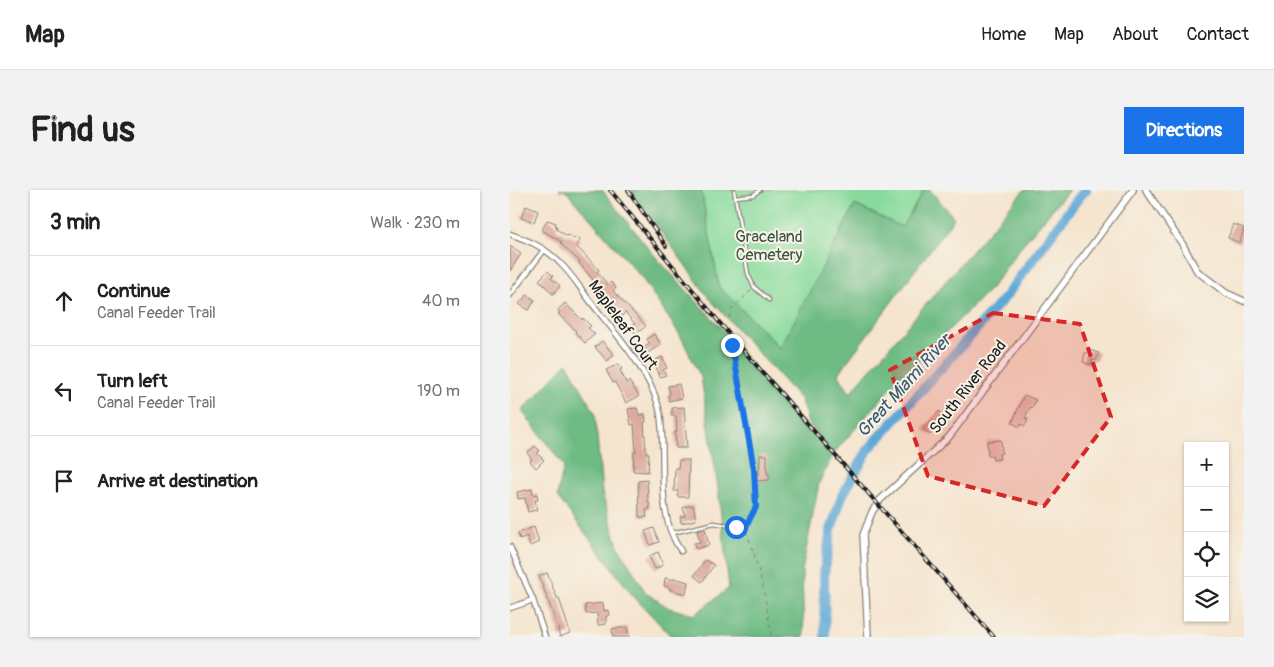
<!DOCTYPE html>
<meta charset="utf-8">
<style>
body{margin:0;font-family:Pangolin,sans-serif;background:#f2f2f2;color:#202124}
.controls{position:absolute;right:15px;bottom:15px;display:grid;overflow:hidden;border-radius:0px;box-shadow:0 1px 4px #0004}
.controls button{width:45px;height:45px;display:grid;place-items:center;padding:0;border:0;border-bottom:1px solid #e0e0e0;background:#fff;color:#202124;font:25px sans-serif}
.stop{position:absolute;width:15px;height:15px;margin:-11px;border:4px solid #1a73e8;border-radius:50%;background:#fff}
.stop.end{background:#1a73e8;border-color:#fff;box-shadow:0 1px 5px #0008}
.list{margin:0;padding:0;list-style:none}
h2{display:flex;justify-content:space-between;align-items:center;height:65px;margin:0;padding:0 20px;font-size:21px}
h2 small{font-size:16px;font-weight:400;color:#757577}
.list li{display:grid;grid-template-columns:32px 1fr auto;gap:15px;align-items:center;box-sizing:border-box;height:90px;padding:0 20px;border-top:1px solid #e0e0e0}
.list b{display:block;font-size:19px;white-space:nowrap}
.list p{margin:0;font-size:16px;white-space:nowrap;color:#757577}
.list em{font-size:16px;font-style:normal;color:#757577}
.icon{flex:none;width:28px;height:28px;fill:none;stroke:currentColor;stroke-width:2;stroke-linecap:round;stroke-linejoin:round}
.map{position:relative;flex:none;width:734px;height:447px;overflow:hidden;border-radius:0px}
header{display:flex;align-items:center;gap:30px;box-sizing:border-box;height:70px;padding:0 25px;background:#fff;border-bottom:1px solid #e0e0e0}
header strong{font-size:24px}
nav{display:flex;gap:28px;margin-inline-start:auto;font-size:18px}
.intro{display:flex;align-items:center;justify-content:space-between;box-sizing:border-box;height:120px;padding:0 30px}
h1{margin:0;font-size:35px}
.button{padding:12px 22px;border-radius:0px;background:#1a73e8;color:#fff;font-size:18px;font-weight:700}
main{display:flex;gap:30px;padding:0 30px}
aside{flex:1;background:#fff;border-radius:0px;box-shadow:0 1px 4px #0004}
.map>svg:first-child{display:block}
.green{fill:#88db9c;stroke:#527c5c}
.forest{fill:#6ebb84;stroke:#456c50}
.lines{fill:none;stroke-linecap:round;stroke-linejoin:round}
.river{stroke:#5fa8d6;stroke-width:10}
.building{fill:#dba99c}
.service-casing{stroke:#888075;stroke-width:5}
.minor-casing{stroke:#888075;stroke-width:7}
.tertiary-casing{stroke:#888075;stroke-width:8}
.path{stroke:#888075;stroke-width:1;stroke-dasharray:4 4;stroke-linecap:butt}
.service{stroke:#fff;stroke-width:2.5}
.minor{stroke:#fff;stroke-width:4.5}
.tertiary{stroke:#fff;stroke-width:5.5}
.rail-casing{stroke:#1c1c1c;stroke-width:4}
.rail{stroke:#f7f3e8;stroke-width:2;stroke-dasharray:5.5;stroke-linecap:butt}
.route{stroke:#1a73e8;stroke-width:6}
.marked{fill:#d62828;fill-opacity:0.2;stroke:#d62828;stroke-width:4;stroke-dasharray:10 6;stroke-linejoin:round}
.labels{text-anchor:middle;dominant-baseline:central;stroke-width:4;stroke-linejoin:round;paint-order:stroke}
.park-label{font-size:16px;fill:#3c5542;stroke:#f7f3e8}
.street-label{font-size:16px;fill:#1c1c1c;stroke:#f7f3e8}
.water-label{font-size:18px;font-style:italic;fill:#3a5b70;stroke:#f7f3e8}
</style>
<header>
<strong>Map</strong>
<nav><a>Home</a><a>Map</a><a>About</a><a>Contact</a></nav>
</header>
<div class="intro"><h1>Find us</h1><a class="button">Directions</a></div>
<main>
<aside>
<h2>3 min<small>Walk · 230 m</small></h2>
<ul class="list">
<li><svg class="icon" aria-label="ahead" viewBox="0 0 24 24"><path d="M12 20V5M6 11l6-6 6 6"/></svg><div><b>Continue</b><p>Canal Feeder Trail</p></div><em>40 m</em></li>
<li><svg class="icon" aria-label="left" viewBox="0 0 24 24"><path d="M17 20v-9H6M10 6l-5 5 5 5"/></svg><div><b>Turn left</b><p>Canal Feeder Trail</p></div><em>190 m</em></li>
<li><svg class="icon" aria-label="arrive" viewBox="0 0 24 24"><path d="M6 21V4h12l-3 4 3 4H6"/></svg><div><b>Arrive at destination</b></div></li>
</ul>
</aside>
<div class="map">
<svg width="734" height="447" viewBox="0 0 734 447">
<rect width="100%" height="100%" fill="#f7f3e8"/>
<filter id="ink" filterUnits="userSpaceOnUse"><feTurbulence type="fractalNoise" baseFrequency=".02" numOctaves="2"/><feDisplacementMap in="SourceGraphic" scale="10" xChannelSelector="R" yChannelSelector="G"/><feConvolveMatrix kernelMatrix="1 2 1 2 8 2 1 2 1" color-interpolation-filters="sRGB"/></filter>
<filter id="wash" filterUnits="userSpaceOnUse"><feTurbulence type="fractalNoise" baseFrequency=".0096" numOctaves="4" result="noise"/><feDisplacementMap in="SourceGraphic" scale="20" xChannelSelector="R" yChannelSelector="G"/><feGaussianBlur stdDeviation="1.12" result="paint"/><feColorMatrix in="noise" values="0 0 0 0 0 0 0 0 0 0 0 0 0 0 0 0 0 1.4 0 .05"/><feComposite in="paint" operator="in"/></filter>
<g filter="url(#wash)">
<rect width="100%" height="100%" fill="#f5e4ce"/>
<path class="green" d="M191 0H414L392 37 345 15 271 158 209 97Z"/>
<path class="forest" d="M49 0H92L144 65 212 139 280 220 317 256 298 233 291 210 199 108 121 0H191L209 97 270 158 345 15 392 37 414 0H420L444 28 328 184 340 203 514 0H559L513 54 481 98 380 199 324 263 309 293 292 381 294 447H162L124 407 47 306 54 276 12 221 57 173 85 223 92 303 108 356 136 403 159 418 184 425 219 398 208 298 191 187 170 145 132 88 56 1Z"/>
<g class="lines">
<path class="river" d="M315 447 314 383 321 340 332 306 358 260 496 106 569 7 576 0"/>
</g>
<g id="blocks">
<g class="building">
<path d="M16 16 28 21 24 32 11 28Z"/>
<path d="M37 30 46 33 45 35 47 37 46 39 57 46 59 45 64 49 66 47 70 50 66 56 89 80 87 82 98 95 101 92 106 98 103 101 136 136 126 144 121 137 125 134 115 122 112 126 100 114 102 113 83 92 84 91 69 73 70 72 50 53 52 52 32 40Z"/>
<path d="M723 34 734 38 730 53 718 48Z"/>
<path d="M0 56 11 64 0 81Z"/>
<path d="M38 81 43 86 41 88 50 96 43 104 29 90Z"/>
<path d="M17 105 25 110 19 120 9 114Z"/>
<path d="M55 113 72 130 73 128 81 136 78 138 85 144 75 153 65 142 66 141 48 124 50 123 48 120Z"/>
<path d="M144 144 151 154 138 163 135 157 140 154 137 149Z"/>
<path d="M92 151 104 165 97 171 85 157Z"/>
<path d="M579 160 589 163 586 171 583 169 581 175 573 172 575 163H577Z"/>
<path d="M152 167 157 178 153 180 156 185 150 187 144 171Z"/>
<path d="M109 174 112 179 110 180 116 193 119 191 129 206 116 213 105 192 103 193 96 180Z"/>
<path d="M169 194 172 208 159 211 158 205 160 204 158 196Z"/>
<path d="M514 205 526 210 522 218 520 217 515 228 518 229 515 236 511 234 510 237 502 233Z"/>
<path d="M174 217 177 258H166L165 242H167L166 226H162V218Z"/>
<path d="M127 218 129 225 135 224 136 232H134L136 263H139L138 282 123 281 124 262H126L124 234 121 235 118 219Z"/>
<path d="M429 221 436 227 420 245 413 239Z"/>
<path d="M491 250 492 263 489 264 490 269 483 270 482 266H478L477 251Z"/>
<path d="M25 256 30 261 27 263 34 270 26 278 20 271 22 269 17 263Z"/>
<path d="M250 265H257V284H259V290L246 291V284H249Z"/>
<path d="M169 270H179L178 307H168V301H164L165 278H168Z"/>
<path d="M137 290 138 312H139L140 319 136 320 137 327H129L128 291Z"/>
<path d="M22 299 23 305 27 304 28 310H25L27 320 18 322 15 308 8 309 7 302Z"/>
<path d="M183 315 186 330 171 333 170 327 175 326 173 317Z"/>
<path d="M24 337 29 352 20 356 17 346 10 349 8 343Z"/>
<path d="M144 338 149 352 140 355 135 341Z"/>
<path d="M195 339 199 355 186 359 184 353 190 352 187 341Z"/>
<path d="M148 362 153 375 145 379 139 366Z"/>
<path d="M195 370 204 375 192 392 184 386Z"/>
<path d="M37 383 47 408H49L60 443 50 447 48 440H49L29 386Z"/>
<path d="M155 388 164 390V388L178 392 176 404 160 400V398L154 396Z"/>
<path d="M93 413 94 421 98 420 99 426H96V434L88 435 87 423 76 424 75 415Z"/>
<path d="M117 437 119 447H103L102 439Z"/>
</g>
</g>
</g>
<g filter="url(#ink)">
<use href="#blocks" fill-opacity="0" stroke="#888075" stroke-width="1"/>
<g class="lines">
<defs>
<g id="service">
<path d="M224 0 238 84 244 97 259 110"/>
<path d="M225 7 243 5 250 0"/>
<path d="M162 343 204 333 235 338"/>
</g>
<g id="minor">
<path d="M0 44C20 51 34 57 49 72 61 83 70 98 80 111 104 142 143 184 150 223 157 266 144 324 171 361"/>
<path d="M0 105 34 60"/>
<path d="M0 357 23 410 35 447"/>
<path d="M0 418 23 410"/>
</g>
<g id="tertiary">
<path d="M636 0 673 55 687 81 716 103 734 111"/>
<path d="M358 447 353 345 362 322 370 310 439 247 623 0"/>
</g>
</defs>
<use href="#service" class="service-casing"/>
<use href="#minor" class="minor-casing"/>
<use href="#tertiary" class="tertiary-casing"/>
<g class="path">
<path d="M219 128 222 119 242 100"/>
<path d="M222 155 243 279 247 317 236 335"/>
<path d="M236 341C249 375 257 411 261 447"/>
</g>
<use href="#service" class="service"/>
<use href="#minor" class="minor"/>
<use href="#tertiary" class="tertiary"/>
<defs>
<g id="rail">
<path d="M100 0 219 144 484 447"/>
<path d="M118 0 156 56"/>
</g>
</defs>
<use href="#rail" class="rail-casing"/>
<use href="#rail" class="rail"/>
</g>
</g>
<g class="lines" filter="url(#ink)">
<path class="route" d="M222 155 244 279 246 317 235 338 226 337"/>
</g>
<path class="marked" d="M483 123 570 134 601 227 534 316 418 286 380 180Z"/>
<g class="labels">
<g class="park-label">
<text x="259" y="47">Graceland<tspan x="259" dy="18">Cemetery</tspan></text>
</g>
<g class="street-label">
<text transform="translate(113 135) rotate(54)">Mapleleaf Court</text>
<text transform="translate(458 197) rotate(-52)">South River Road</text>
</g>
<g class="water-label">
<text transform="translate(394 196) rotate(-48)">Great Miami River</text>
</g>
</g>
</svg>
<div class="controls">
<button>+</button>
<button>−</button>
<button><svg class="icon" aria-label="locate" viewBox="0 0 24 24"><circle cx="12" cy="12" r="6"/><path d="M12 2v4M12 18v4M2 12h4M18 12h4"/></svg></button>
<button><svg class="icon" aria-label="layers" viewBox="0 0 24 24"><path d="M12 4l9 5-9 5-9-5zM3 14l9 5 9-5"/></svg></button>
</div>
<div class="stop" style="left:226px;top:337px"></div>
<div class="stop end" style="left:222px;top:155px"></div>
</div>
</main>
